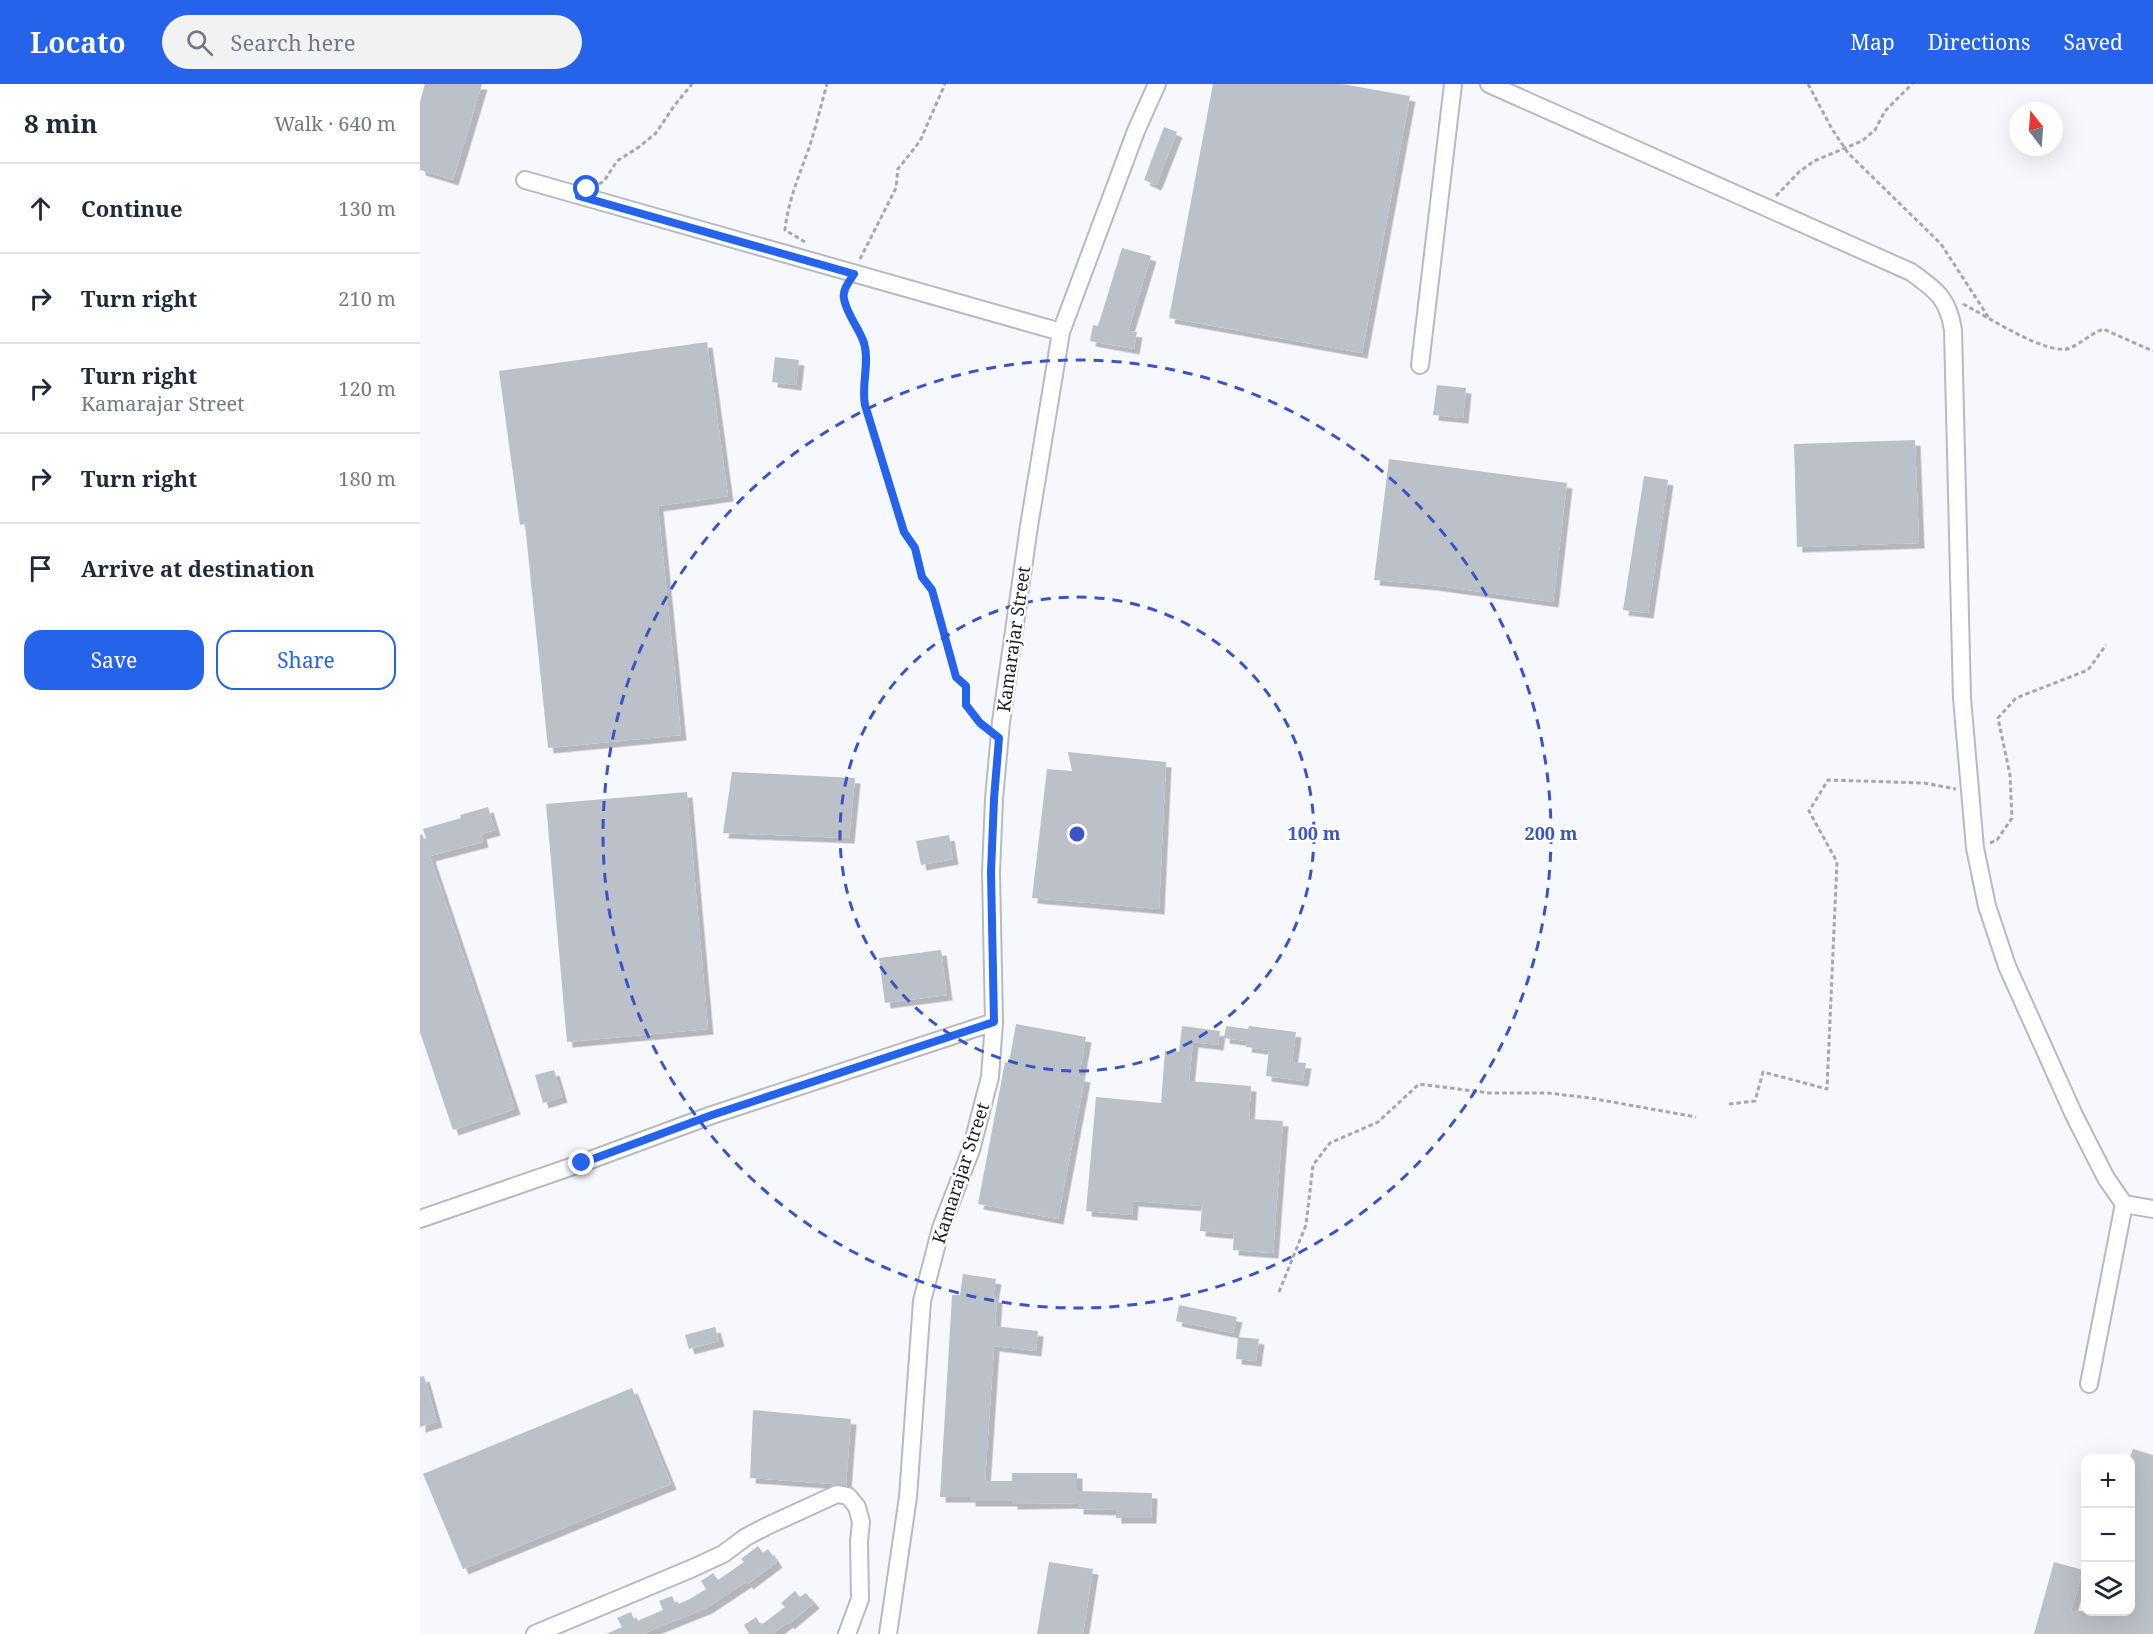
<!DOCTYPE html>
<meta charset="utf-8">
<style>
body{margin:0;font-family:"Noto Serif",serif;background:#f2f2f3;color:#1f2937}
.controls{position:absolute;right:18px;bottom:18px;display:grid;overflow:hidden;border-radius:12px;box-shadow:0 6px 24px #0002}
.controls button{width:54px;height:54px;display:grid;place-items:center;padding:0;border:0;border-bottom:2px solid #e0e1e3;background:#fff;color:#1f2937;font:30px sans-serif}
.compass{position:absolute;left:1589px;top:18px;width:54px;height:54px;border-radius:50%;background:#fff;box-shadow:0 6px 24px #0002;rotate:343deg}
.stop{position:absolute;width:18px;height:18px;margin:-14px;border:4px solid #2563eb;border-radius:50%;background:#fff}
.stop.end{background:#2563eb;border-color:#fff;box-shadow:0 2px 6px #0008}
.list{margin:0;padding:0;list-style:none}
h2{display:flex;justify-content:space-between;align-items:center;height:78px;margin:0;padding:0 24px;font-size:26px}
h2 small{font-size:20px;font-weight:400;color:#747a83}
.list li{display:grid;grid-template-columns:39px 1fr auto;gap:18px;align-items:center;box-sizing:border-box;height:90px;padding:0 24px;border-top:2px solid #e0e1e3}
.list b{display:block;font-size:22px;white-space:nowrap}
.list p{margin:0;font-size:20px;white-space:nowrap;color:#747a83}
.list em{font-size:20px;font-style:normal;color:#747a83}
.actions{display:flex;gap:12px;padding:18px 24px}
.actions a{flex:1;padding:14px 0;border:2px solid #2563eb;border-radius:18px;text-align:center;font-size:21px;color:#2563eb}
.actions .main{background:#2563eb;color:#fff}
.icon{flex:none;width:33px;height:33px;fill:none;stroke:currentColor;stroke-width:2;stroke-linecap:round;stroke-linejoin:round}
.map{position:relative;flex:none;width:1733px;height:1550px;overflow:hidden}
header{display:flex;align-items:center;gap:36px;box-sizing:border-box;height:84px;padding:0 30px;background:#2563eb;color:#fff}
header strong{font-size:28px}
nav{display:flex;gap:33px;margin-inline-start:auto;font-size:21px}
.search{width:420px;height:54px;background:#f2f2f3;display:flex;align-items:center;gap:15px;box-sizing:border-box;padding:0 21px;border-radius:33px;color:#747a83;font-size:22px}
main{display:flex}
aside{flex:1;background:#fff}
.map>svg:first-child{display:block}
.building{fill:#bcc0c8;filter:url(#shadow)}
.lines{fill:none;stroke-linecap:round;stroke-linejoin:round}
.minor-casing{stroke:#b7bac3;stroke-width:20}
.path{stroke:#a6a8ad;stroke-width:3;stroke-dasharray:4.5 3;stroke-linecap:butt}
.minor{stroke:#fff;stroke-width:16}
.route{stroke:#2563eb;stroke-width:8}
.ring{fill:none;stroke:#3755c6;stroke-width:3;stroke-dasharray:10 8}
.labels{text-anchor:middle;dominant-baseline:central;stroke-width:5;stroke-linejoin:round;paint-order:stroke}
.street-label{font-size:18px;fill:#1f2023;stroke:#fff}
.centre{fill:#3755c6;stroke:#fff;stroke-width:3}
.ring-label{font-size:18px;text-anchor:middle;font-weight:bold;fill:#3755c6;stroke:#fff;stroke-width:5;stroke-linejoin:round;paint-order:stroke}
</style>
<header>
<strong>Locato</strong>
<div class="search"><svg class="icon" aria-label="search" viewBox="0 0 24 24"><circle cx="10" cy="10" r="6"/><path d="M15 15l6 6"/></svg>Search here</div>
<nav><a>Map</a><a>Directions</a><a>Saved</a></nav>
</header>
<main>
<aside>
<h2>8 min<small>Walk · 640 m</small></h2>
<ul class="list">
<li><svg class="icon" aria-label="ahead" viewBox="0 0 24 24"><path d="M12 20V5M6 11l6-6 6 6"/></svg><div><b>Continue</b></div><em>130 m</em></li>
<li><svg class="icon" aria-label="right" viewBox="0 0 24 24"><path d="M7 20v-9h11M14 6l5 5-5 5"/></svg><div><b>Turn right</b></div><em>210 m</em></li>
<li><svg class="icon" aria-label="right" viewBox="0 0 24 24"><path d="M7 20v-9h11M14 6l5 5-5 5"/></svg><div><b>Turn right</b><p>Kamarajar Street</p></div><em>120 m</em></li>
<li><svg class="icon" aria-label="right" viewBox="0 0 24 24"><path d="M7 20v-9h11M14 6l5 5-5 5"/></svg><div><b>Turn right</b></div><em>180 m</em></li>
<li><svg class="icon" aria-label="arrive" viewBox="0 0 24 24"><path d="M6 21V4h12l-3 4 3 4H6"/></svg><div><b>Arrive at destination</b></div></li>
</ul>
<div class="actions"><a class="main">Save</a><a>Share</a></div>
</aside>
<div class="map">
<svg width="1733" height="1550" viewBox="0 0 1733 1550">
<defs>
<filter id="shadow"><feDropShadow dx="5.5" dy="5.5" stdDeviation="0" flood-color="#0004"/></filter>
</defs>
<rect width="100%" height="100%" fill="#f6f8fe"/>
<g class="building">
<path d="M5 0H62L33 96 0 86V18Z"/>
<path d="M793 0H922L990 12 942 269 749 234Z"/>
<path d="M744 43 757 48 736 101 724 96Z"/>
<path d="M702 164 731 172 708 247 717 248 714 265 670 257 673 241 678 242Z"/>
<path d="M287 258 308 412 238 422 261 651 128 664 105 440 100 441 79 287Z"/>
<path d="M355 273 379 276 376 301 352 298Z"/>
<path d="M1017 301 1046 304 1043 334 1013 331Z"/>
<path d="M1495 356 1499 459 1377 463 1374 360Z"/>
<path d="M969 375 1147 399 1133 518 1012 501 954 496Z"/>
<path d="M1224 392 1248 396 1228 529 1203 526Z"/>
<path d="M648 668 746 678 739 825 612 814 627 685 652 687Z"/>
<path d="M312 688 435 694 429 754 303 749Z"/>
<path d="M267 708 288 945 147 958 126 720Z"/>
<path d="M68 723 75 746 61 750 63 758 10 772 95 1025 33 1046 0 948V751L2 750 4 755 6 754 3 745 41 734 40 731Z"/>
<path d="M529 751 533 775 501 781 496 757Z"/>
<path d="M521 866 527 911 465 919 459 874Z"/>
<path d="M596 940 666 953 659 992 665 993 638 1135 558 1120 585 978 589 979Z"/>
<path d="M762 942 800 947 798 961 773 958 769 997 831 1002 829 1035 863 1037 853 1169 813 1166 814 1150 780 1147 782 1122 713 1117 712 1131 666 1127 676 1013 741 1019 745 967 759 968Z"/>
<path d="M806 942 828 945 829 942 876 948 872 978 886 979 883 997 846 992 849 966 826 963 827 957 804 954Z"/>
<path d="M134 986 142 1013 123 1019 115 991Z"/>
<path d="M543 1190 576 1195 573 1213H577L575 1242 618 1247 616 1267 574 1262 565 1397H592V1389H657V1407L732 1409 731 1434H696V1426L658 1425V1419L592 1420V1417H550V1413H520L532 1211H540Z"/>
<path d="M759 1221 817 1233 813 1249 756 1237Z"/>
<path d="M295 1243 299 1257 269 1265 265 1251Z"/>
<path d="M818 1253 839 1255 836 1277 816 1275Z"/>
<path d="M4 1292 17 1338 0 1343V1293Z"/>
<path d="M212 1304 251 1400 43 1485 3 1390Z"/>
<path d="M333 1326 431 1335 426 1401 330 1394Z"/>
<path d="M1713 1365 1733 1371V1550H1614L1634 1478 1663 1486 1651 1527H1710V1373Z"/>
<path d="M338 1462 343 1469 348 1465 357 1478 328 1500 326 1498 287 1524 222 1550H186L202 1543 197 1534 211 1528 215 1538 243 1526 239 1517 252 1512 256 1521 270 1515 286 1505 281 1497 293 1489 298 1496 324 1478 321 1475Z"/>
<path d="M629 1478 673 1485 663 1550H617Z"/>
<path d="M375 1507 380 1513 386 1509 394 1519 369 1540 368 1538 352 1550H329L324 1541 336 1533 341 1541 365 1523 361 1519Z"/>
</g>
<g class="lines">
<defs>
<g id="minor">
<path d="M1069 0 1491 188C1516 206 1528 214 1533 246L1542 614 1555 764 1567 822 1587 882 1654 1031 1686 1094 1704 1120 1733 1125"/>
<path d="M105 96 641 248"/>
<path d="M1000 281 1033 0"/>
<path d="M0 1135 162 1079 292 1031 574 938"/>
<path d="M1669 1300 1704 1120"/>
<path d="M115 1550 273 1484 303 1470 326 1453 347 1442 417 1410 428 1412 437 1423 441 1438 439 1457 440 1515 427 1550"/>
<path d="M468 1550 488 1413 502 1217 521 1144 551 1066 570 993 574 938 571 788 574 715 581 638 609 442 641 248 716 47 737 0"/>
</g>
</defs>
<use href="#minor" class="minor-casing"/>
<g class="path">
<path d="M1388 0 1412 45 1428 69 1521 160 1569 234"/>
<path d="M179 100 184 97 197 77 219 63 236 49 254 22 272 0"/>
<path d="M1356 112 1379 88 1394 77 1442 57 1455 46 1465 27 1492 0"/>
<path d="M385 158 365 146C368 117 379 92 389 64 396 43 401 21 407 0"/>
<path d="M440 175 476 104 478 85 500 57 525 0"/>
<path d="M427 202C416 219 439 242 444 259 450 280 441 300 445 321L484 448 495 464 502 493 512 506 536 593 545 602 546 621 566 643"/>
<path d="M1543 220C1565 231 1628 273 1650 264 1661 259 1671 250 1683 245L1733 267"/>
<path d="M1570 759 1577 756 1592 734 1590 691 1578 634 1596 614 1668 586 1686 561"/>
<path d="M1309 1020 1335 1017 1343 988 1407 1005 1417 778 1389 727 1408 696 1504 699 1536 705"/>
<path d="M859 1208 886 1141 893 1081 910 1059 958 1038 999 1000 1069 1009H1128L1170 1014 1276 1033"/>
</g>
<use href="#minor" class="minor"/>
</g>
<g class="lines">
<path class="route" d="M162 1079 292 1031 574 938 571 788 574 715 579 654 560 639 546 621V602L536 593 512 506 502 493 495 464 484 448 445 321C441 300 450 279 444 259 439 244 427 231 424 215 422 206 429 198 434 190L159 112 167 105"/>
</g>
<g class="ring">
<circle cx="657" cy="750" r="237"/>
<circle cx="657" cy="750" r="474"/>
</g>
<g class="labels">
<g class="street-label">
<text transform="translate(593 555) rotate(-82)">Kamarajar Street</text>
<text transform="translate(540 1089) rotate(-72)">Kamarajar Street</text>
</g>
</g>
<circle cx="657" cy="750" r="9" class="centre"/>
<g class="ring-label">
<text x="894" y="756">100 m</text>
<text x="1131" y="756">200 m</text>
</g>
</svg>
<div class="controls">
<button>+</button>
<button>−</button>
<button><svg class="icon" aria-label="layers" viewBox="0 0 24 24"><path d="M12 4l9 5-9 5-9-5zM3 14l9 5 9-5"/></svg></button>
</div>
<svg class="compass" viewBox="-18 -18 36 36"><path d="M0-13l5 13h-10z" fill="#e53935"/><path d="M0 13l5-13h-10z" fill="#747a83"/></svg>
<div class="stop" style="left:167px;top:105px"></div>
<div class="stop end" style="left:162px;top:1079px"></div>
</div>
</main>
